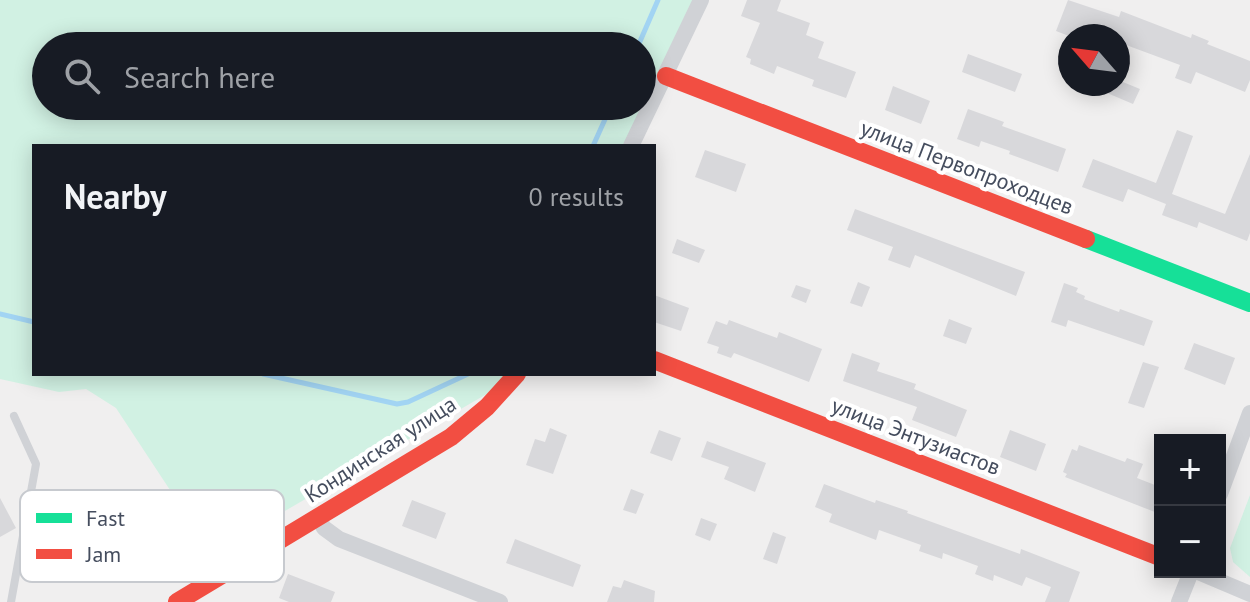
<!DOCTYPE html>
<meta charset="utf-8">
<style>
body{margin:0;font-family:"PT Sans",sans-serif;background:#242831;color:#f1f3f6}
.controls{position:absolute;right:24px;bottom:24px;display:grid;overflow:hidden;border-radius:0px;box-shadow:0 4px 20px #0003}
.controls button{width:72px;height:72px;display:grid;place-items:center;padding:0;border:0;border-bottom:2px solid #363941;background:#171b24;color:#f1f3f6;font:40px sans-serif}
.compass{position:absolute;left:1058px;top:24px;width:72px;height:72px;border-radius:50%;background:#171b24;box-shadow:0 4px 20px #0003;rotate:298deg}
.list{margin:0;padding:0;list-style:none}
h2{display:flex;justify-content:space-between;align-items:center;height:104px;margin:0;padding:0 32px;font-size:34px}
h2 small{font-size:26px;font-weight:400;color:#9ea1a6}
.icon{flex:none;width:44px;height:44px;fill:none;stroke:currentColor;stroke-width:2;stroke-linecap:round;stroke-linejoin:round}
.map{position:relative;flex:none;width:1250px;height:602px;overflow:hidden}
.search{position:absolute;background:#171b24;box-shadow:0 4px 20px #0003;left:32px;top:32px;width:624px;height:88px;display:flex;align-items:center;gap:20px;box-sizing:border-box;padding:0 28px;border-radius:44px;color:#9ea1a6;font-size:30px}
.panel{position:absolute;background:#171b24;box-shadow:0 4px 20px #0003;left:32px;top:144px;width:624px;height:232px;border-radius:0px}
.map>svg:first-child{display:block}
.green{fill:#d1f1e3;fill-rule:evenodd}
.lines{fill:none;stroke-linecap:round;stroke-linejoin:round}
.stream{stroke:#a2d4f3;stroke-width:5}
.building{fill:#d8d8db}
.lane{stroke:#d0d2d6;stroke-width:8}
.street{stroke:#d0d2d6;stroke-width:16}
.fast{stroke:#16e098;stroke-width:18}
.jam{stroke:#f24e42;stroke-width:18}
.labels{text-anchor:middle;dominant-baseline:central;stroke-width:8;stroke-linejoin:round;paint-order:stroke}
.street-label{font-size:22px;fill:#454d5e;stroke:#fff}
.key{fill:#fff;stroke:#c7cacf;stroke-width:2}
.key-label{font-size:22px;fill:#454d5e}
</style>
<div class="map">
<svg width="1250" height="602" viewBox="0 0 1250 602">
<rect width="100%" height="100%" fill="#f0efef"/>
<g class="green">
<path d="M0 0H694L637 146H34V374H521L209 555 197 531 116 408 86 389 59 392 0 379ZM46 46H642V106H46Z"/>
<path d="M1250 495V577L1233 562 1230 548Z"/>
</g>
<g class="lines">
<g class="stream">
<path d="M638 46 658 0"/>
<path d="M593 146 611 106"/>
<path d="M0 314 34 322"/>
<path d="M263 374 397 404 408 402 468 374"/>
</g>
</g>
<g class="building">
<path d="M747 0H781L777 11 810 23 806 35 824 42 818 58 856 72 846 98 812 86 814 80 777 66 774 74 750 64 751 59 746 57 760 23 741 16Z"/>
<path d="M1068 0 1119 17 1121 11 1191 38 1192 34 1209 41 1207 44 1250 61V80L1245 92 1196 72 1191 84 1175 78 1180 65 1118 42V36H1069L1056 31Z"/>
<path d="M968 54 1022 74 1015 92 962 72Z"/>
<path d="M1118 80 1140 89 1133 104 1086 84H1118Z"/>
<path d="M893 86 930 101 921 124 885 110Z"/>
<path d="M968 109 1004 122 1002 126 1066 149 1058 172 1009 154 1010 151 981 141 979 147 957 139Z"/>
<path d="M1177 130 1193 136 1172 194 1225 214 1250 154V233L1247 241 1199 222 1197 228 1162 215 1166 204 1128 189 1123 202 1082 187 1093 159 1156 183Z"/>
<path d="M705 150 746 164 736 192 695 177Z"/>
<path d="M855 209 1025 272 1016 296 915 255 910 268 888 260 893 247 847 230Z"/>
<path d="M677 239 705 250 699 263 672 253Z"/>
<path d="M858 282 870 287 862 307 850 303Z"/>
<path d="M1064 283 1078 288 1076 292 1085 296 1084 299 1119 312 1120 309 1153 321 1144 346 1068 320 1066 327 1051 322Z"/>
<path d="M796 285 811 290 806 303 791 297Z"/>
<path d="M654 295 689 308 681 331 654 322Z"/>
<path d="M949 319 972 328 966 344 943 336Z"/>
<path d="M729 320 777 338 779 332 822 349 809 382 734 353 731 358 717 353 719 347 707 343 716 321 727 325Z"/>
<path d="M1194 343 1235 358 1225 385 1184 369Z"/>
<path d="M852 353 880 363 877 371 916 384 914 389 967 410 956 437 912 420 917 407 843 381Z"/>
<path d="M1143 362 1159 367 1144 408 1128 403Z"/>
<path d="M550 428 567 435 553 474 526 465 535 439 545 442Z"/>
<path d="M659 430 681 438 672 461 650 453Z"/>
<path d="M1010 430 1046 444 1036 471 1000 457Z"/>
<path d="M707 441 766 463 755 492 724 479 729 467 701 457Z"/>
<path d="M1079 445 1125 462 1127 458 1143 464 1137 478 1160 487V514L1065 477 1067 474 1063 472 1072 449 1077 451Z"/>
<path d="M824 484 875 503 876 500 908 511 907 513 1020 554 1021 549 1080 572 1069 602H1045L1051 587 1026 577 1022 586 994 575 993 581 975 574 978 566 943 553 942 559 919 551 921 545 879 530 876 540 829 522 832 514 815 507Z"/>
<path d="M631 489 644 494 636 514 623 510Z"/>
<path d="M0 498 16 528 0 537Z"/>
<path d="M412 500 446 513 436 539 402 526Z"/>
<path d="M701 518 717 524 710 541 695 535Z"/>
<path d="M773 532 786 537 777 564 763 559Z"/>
<path d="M515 539 581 565 573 587 506 563Z"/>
<path d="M288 574 335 592 331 602H289L279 598Z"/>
<path d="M624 580 655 591 654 602H607L613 586 621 588Z"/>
</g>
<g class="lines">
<path class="lane" d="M11 602 36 464 14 416"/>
<g class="street">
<path d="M631 146 701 0"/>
<path d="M1220 494 1250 413"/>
<path d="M318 518 324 528 339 539 500 602"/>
<path d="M1198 572 1250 594"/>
<path d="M1179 602 1191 572"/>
</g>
<path class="fast" d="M1086 239 1250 303"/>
<g class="jam">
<path d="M666 76 1086 239"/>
<path d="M654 360 1160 557"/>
<path d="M177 602 451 437 487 407 517 374"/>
</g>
</g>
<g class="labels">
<g class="street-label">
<text transform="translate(967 167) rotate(21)">улица Первопроходцев</text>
<text transform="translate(916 436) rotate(21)">улица Энтузиастов</text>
<text transform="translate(380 449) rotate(-33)">Кондинская улица</text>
</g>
</g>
<rect x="20" y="490" width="264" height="92" rx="12" class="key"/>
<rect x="36" y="513" width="36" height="10" fill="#16e098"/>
<rect x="36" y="549" width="36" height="10" fill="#f24e42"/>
<g class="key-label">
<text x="86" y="526">Fast</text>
<text x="86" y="562">Jam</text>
</g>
</svg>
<div class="controls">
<button>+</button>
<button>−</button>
</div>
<svg class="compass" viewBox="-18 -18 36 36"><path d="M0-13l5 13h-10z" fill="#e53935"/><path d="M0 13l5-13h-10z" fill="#9ea1a6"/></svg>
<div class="search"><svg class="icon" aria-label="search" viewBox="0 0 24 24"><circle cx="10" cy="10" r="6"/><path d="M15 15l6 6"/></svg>Search here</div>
<section class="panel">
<h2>Nearby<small>0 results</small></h2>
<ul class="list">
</ul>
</section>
</div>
